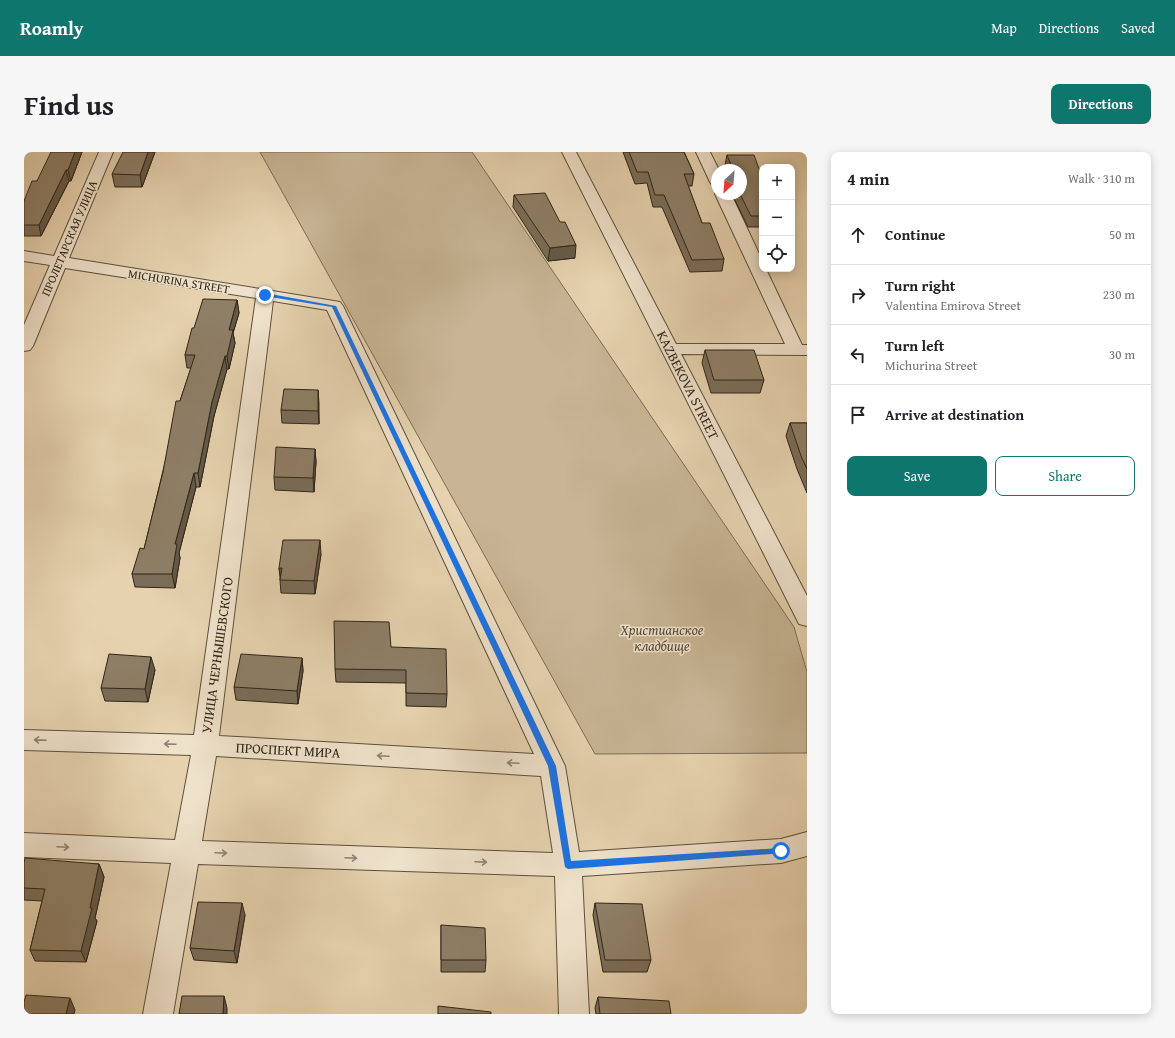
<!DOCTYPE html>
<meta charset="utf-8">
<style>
body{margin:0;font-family:"Gentium Book Plus",serif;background:#f6f6f6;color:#202124}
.controls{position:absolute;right:12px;top:12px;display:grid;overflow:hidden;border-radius:8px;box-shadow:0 2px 10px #0003}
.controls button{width:36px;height:36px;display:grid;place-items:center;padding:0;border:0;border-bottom:1px solid #e0e0e0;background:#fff;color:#202124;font:20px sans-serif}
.compass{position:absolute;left:687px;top:12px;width:36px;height:36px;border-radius:50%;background:#fff;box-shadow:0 2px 10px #0003;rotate:206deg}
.stop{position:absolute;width:12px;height:12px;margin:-9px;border:3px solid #1a73e8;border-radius:50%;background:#fff}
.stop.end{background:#1a73e8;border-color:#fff;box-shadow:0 1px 4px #0008}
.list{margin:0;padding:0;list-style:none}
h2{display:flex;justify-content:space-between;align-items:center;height:52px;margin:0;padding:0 16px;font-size:17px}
h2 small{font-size:13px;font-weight:400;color:#757577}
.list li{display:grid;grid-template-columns:26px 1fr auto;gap:12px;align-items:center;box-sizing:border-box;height:60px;padding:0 16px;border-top:1px solid #e0e0e0}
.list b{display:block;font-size:15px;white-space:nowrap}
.list p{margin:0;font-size:13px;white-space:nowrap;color:#757577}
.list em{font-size:13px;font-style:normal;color:#757577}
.actions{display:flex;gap:8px;padding:12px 16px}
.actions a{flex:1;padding:9px 0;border:1px solid #0f766e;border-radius:8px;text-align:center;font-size:14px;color:#0f766e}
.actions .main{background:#0f766e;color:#fff}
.icon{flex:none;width:22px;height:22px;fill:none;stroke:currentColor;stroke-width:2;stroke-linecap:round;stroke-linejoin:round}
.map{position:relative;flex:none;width:783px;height:862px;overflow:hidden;border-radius:8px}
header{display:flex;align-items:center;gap:24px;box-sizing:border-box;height:56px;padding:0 20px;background:#0f766e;color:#fff}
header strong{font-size:19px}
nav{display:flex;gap:22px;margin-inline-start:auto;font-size:14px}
.intro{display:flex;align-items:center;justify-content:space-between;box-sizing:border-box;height:96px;padding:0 24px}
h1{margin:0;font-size:28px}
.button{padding:10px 18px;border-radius:8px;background:#0f766e;color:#fff;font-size:14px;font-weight:700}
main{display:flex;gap:24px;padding:0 24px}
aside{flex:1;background:#fff;border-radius:8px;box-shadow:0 2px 10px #0003}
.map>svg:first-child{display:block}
.green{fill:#c7b595;stroke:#7a6d56}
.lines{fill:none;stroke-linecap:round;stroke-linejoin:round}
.street-casing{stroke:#5c503e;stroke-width:2}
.street{fill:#efe2cb;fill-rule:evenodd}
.wall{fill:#7a6d59;stroke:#2e2518}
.shaded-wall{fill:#635948;stroke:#2e2518}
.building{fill:#8e7f67;stroke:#2e2518}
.oneway{stroke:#8e8472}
.route{fill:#1a73e8}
.labels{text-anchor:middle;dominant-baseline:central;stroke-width:3;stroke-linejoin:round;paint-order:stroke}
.far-street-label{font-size:12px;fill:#2e2518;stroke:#efe2cb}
.street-label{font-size:14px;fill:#2e2518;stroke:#efe2cb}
.park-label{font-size:14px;font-style:italic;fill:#544937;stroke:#efe2cb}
</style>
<header>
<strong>Roamly</strong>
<nav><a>Map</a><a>Directions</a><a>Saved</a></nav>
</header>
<div class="intro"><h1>Find us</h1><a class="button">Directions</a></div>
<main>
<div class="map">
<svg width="783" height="862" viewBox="0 0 783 862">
<rect width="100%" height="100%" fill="#e6d2af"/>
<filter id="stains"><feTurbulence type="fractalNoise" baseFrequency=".005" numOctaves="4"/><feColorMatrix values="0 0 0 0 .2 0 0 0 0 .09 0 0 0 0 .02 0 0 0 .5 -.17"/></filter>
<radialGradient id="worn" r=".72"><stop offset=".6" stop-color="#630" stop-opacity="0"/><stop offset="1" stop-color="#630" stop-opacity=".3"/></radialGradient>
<path class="green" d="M236 0H448L770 475 783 520V601L571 602Z"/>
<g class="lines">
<defs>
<g id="street">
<path d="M75 0H89L45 106 310 149 316 150 319 154 541 614 555 700 757 687 783 680V704L757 711 558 724 565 862H535L531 724 174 712 149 862H119L147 711 0 705V681L151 688 167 603 0 598V578L170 583 232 146 41 116 9 194 6 198 0 199V173L26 113 0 109V99L30 104ZM249 149 303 158 510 602 195 584ZM192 604 517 624 529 701 178 689Z"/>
<path d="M538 0H552L652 192H761L691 42 693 40V42H707L738 108V117H742L778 193H783V203L657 202 783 444V474L775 472 772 466Z"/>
<path d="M672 0H686L695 18H693V34L688 33 686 30Z"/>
</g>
</defs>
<use href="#street" class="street-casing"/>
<use href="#street" class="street"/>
</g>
<g class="wall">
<path d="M58 0 47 29H45L17 84H0V49L13 29Z"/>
<path d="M131 0 118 35H91L88 22Z"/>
<path d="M599 0H660L670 22 668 34H664L678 71 700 107 698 119 666 120 638 55H629L623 31 611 32Z"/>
<path d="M703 3 738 25V75H724L708 42H717V18H703L701 13Z"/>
<path d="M490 43 551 106 524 109 489 55Z"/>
<path d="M213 148 215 161 209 181 211 191 205 217H203L190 264 176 335H172L155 401 156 406 151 436 111 435 108 422 120 397 156 249 167 216H163L161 203 170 176Z"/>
<path d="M681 198 740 228 736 241H687L678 211Z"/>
<path d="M294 238 295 272 258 271 257 258Z"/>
<path d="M766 271H783V341L773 317 762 284Z"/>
<path d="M291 297 292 310 290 340 251 338 250 325Z"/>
<path d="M297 402 291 442 257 441 256 428V425L255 416Z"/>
<path d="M367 495 423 542 422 555 382 554V531L312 530 311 517Z"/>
<path d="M278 506 279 519 274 552 212 548 210 535Z"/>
<path d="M131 518 124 550 81 549 77 536Z"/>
<path d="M0 711 75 712 80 725 71 766 73 769 62 810 11 809 6 798 18 749 0 748Z"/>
<path d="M571 751 627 808 623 820H579L569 763Z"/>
<path d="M221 763 213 811 170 808 166 796Z"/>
<path d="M417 773 462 808 461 820H417Z"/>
<path d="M574 845 647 862H572L571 856Z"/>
</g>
<g class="shaded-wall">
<path d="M51 0H58L47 29 44 18Z"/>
<path d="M124 0H131L118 35 116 23Z"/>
<path d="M42 18 45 29 17 84 15 73Z"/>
<path d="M552 93 551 106 524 109 526 96Z"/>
<path d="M213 148 215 161 209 181 211 191 205 217 203 204 205 178Z"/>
<path d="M201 204 203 217 190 264 176 335 174 321 188 250Z"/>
<path d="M294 238 295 251V272L294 259Z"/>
<path d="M291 297 292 310 290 340 289 326Z"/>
<path d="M170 321 172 335 155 401 156 406 151 436 148 422 151 392Z"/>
<path d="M296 388 297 402 291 442 290 429Z"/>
<path d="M255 416H258L257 428Z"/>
<path d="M127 505 131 518 124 550 121 537Z"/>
<path d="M278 506 279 519 274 552 273 539Z"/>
<path d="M75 712 80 725 71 766 73 769 62 810 57 799Z"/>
<path d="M218 751 221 763 213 811 210 799Z"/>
<path d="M200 844 203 856V862H199Z"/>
<path d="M46 846 51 858 50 862H42Z"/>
</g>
<g class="building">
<path d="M27 0H51L44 18H42L15 73H0V49L8 29H13Z"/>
<path d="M99 0H124L116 23 88 22Z"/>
<path d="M605 0H660L670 22H660L678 71H686L700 107 668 108 640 43H631L624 20H613Z"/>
<path d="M703 3H730L738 25V64H727L716 42H717V18H709Z"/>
<path d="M521 41 536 70H541L552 93 526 96 490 43Z"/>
<path d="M179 147 213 148 205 178H209L203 204H201L188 250 174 321H170L151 392H153L148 422H108L116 396 120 397 139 320 152 249H156L171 203H161L168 176H170Z"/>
<path d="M681 198H730L740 228H690Z"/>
<path d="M260 237 294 238V259L257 258Z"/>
<path d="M766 271H783V317L777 304Z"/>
<path d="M252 295 291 297 289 326 250 325Z"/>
<path d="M259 388H296L290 429 256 428 258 416H255Z"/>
<path d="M310 469 365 470 367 495 422 497 423 542 382 541V518L311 517Z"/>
<path d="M85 502 127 505 121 537 77 536Z"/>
<path d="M217 502 278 506 273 539 210 535Z"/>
<path d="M1 706 75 712 66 756H68L57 799 6 798 21 737 0 736V711Z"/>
<path d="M174 750 218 751 210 799 166 796Z"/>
<path d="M571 751 618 752 627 808H581Z"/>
<path d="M417 773 461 776 462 808H417Z"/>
<path d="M2 843 46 846 42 862H0V850Z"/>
<path d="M158 844H200L199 862H155Z"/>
<path d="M574 845 645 849 647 862H576Z"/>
<path d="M414 854 467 860V862H414Z"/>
</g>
<defs><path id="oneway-shaft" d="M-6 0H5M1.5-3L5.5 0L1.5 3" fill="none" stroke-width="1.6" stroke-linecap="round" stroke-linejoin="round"/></defs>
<g class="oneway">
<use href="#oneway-shaft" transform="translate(16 588) rotate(-178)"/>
<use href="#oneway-shaft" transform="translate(146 592) rotate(-178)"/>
<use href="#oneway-shaft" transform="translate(359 604) rotate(-177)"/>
<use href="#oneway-shaft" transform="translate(489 611) rotate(-177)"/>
<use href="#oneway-shaft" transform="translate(39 695) rotate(3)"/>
<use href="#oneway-shaft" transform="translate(197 701) rotate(2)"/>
<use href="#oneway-shaft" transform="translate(327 706) rotate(2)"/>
<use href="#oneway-shaft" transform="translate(457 710) rotate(2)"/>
</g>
<path class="route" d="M241 141 312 154 532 614 547 709 757 696 760 697V701L544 717 541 715 524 614 308 155 240 144V142Z"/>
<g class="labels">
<g class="far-street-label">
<text transform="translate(45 86) rotate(-67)">ПРОЛЕТАРСКАЯ УЛИЦА</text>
<text transform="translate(155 129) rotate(9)">MICHURINA STREET</text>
</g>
<g class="street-label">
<text transform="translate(664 233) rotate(63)">KAZBEKOVA STREET</text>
<text transform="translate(193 503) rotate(-82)">УЛИЦА ЧЕРНЫШЕВСКОГО</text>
<text transform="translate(264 598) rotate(3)">ПРОСПЕКТ МИРА</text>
</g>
<g class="park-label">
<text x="638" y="478">Христианское<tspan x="638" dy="16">кладбище</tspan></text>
</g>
</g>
<rect width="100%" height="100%" filter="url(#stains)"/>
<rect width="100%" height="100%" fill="url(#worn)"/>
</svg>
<div class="controls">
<button>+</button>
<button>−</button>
<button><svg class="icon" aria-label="locate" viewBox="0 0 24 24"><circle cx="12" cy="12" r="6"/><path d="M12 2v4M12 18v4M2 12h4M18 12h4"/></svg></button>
</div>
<svg class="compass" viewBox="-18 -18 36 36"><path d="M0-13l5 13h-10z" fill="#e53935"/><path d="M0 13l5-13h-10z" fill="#757577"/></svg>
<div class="stop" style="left:757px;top:699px"></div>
<div class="stop end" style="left:241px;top:143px"></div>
</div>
<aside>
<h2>4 min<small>Walk · 310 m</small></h2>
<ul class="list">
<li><svg class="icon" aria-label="ahead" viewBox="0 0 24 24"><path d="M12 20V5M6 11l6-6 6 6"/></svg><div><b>Continue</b></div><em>50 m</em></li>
<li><svg class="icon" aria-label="right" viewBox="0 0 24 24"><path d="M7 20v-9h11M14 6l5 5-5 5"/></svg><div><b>Turn right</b><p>Valentina Emirova Street</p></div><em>230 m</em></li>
<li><svg class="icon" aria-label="left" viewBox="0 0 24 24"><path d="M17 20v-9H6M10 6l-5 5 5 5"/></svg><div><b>Turn left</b><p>Michurina Street</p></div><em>30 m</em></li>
<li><svg class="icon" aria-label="arrive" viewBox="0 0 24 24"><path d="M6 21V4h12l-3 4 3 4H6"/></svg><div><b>Arrive at destination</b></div></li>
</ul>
<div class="actions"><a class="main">Save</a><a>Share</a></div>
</aside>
</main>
